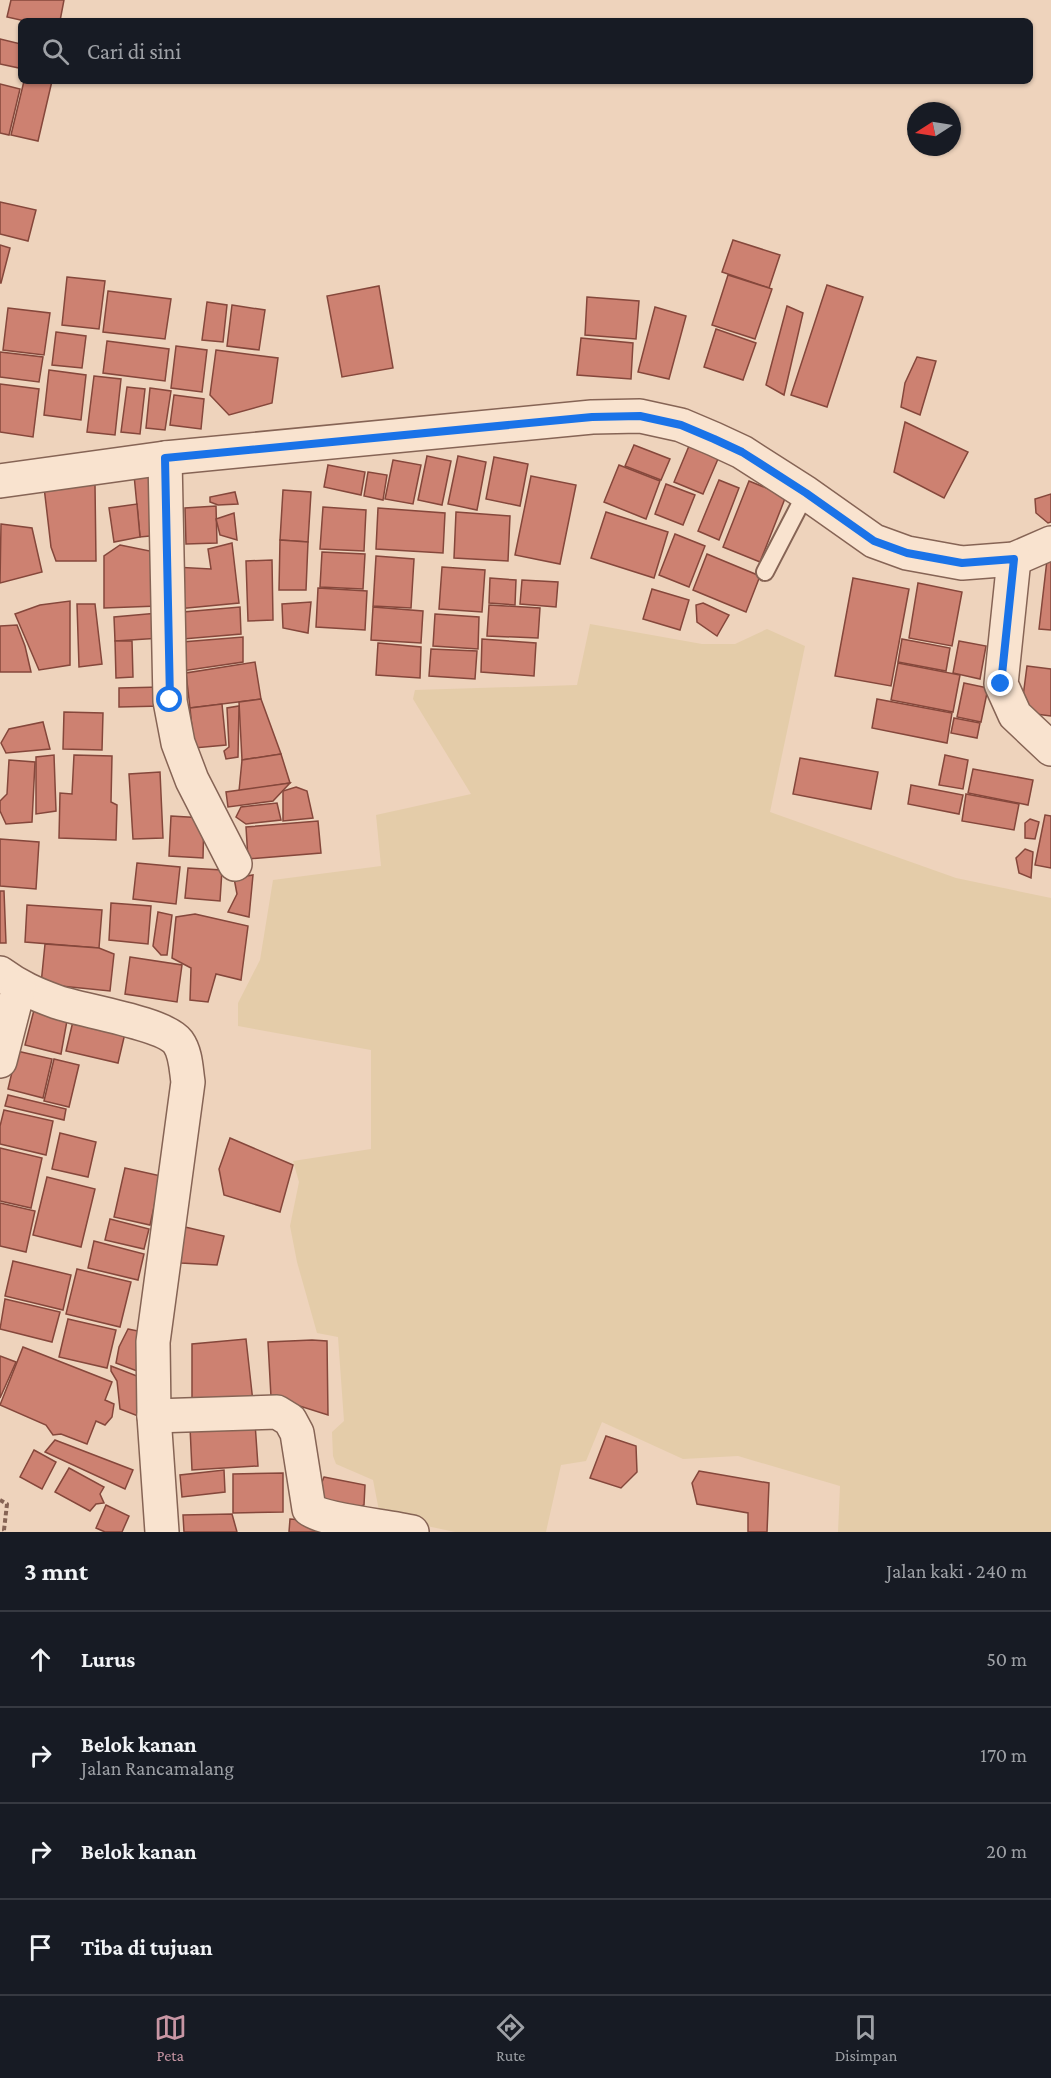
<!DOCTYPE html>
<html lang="id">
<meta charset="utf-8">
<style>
body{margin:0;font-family:"Crimson Pro",serif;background:#242831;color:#f1f3f6}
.compass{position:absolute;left:907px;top:102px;width:54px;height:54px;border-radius:50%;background:#171b24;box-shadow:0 2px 4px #0004;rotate:258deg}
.stop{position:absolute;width:18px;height:18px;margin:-14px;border:4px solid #1a73e8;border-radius:50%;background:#fff}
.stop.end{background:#1a73e8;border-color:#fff;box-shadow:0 2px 6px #0008}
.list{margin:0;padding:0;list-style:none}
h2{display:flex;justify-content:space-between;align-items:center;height:78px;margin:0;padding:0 24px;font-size:26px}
h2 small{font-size:20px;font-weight:400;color:#9ea1a6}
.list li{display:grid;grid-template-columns:39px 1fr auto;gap:18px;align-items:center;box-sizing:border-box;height:96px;padding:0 24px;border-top:2px solid #363941}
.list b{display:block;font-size:22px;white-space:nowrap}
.list p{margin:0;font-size:20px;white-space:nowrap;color:#9ea1a6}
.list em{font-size:20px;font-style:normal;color:#9ea1a6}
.icon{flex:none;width:33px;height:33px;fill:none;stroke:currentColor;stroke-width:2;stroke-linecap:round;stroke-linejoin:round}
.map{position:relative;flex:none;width:1051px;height:1532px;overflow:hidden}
.search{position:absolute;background:#171b24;box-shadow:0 2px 4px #0004;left:18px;right:18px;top:18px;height:66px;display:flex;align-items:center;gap:15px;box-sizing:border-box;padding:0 21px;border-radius:9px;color:#9ea1a6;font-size:22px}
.sheet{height:462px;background:#171b24}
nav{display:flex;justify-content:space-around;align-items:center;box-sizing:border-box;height:84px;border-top:2px solid #363941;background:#171b24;font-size:16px;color:#9ea1a6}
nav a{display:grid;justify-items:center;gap:3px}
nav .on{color:#c896a4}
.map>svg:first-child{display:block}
.farmland{fill:#e4cca9}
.building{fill:#cd8171;stroke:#85473b;stroke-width:1.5}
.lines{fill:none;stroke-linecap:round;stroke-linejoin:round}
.service-casing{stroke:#866455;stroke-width:20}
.minor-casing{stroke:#866455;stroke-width:36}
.path{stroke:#866455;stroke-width:4;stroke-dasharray:4.5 3;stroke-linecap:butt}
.service{stroke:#f9e3cf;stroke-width:16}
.minor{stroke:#f9e3cf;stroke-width:33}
.route{stroke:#1a73e8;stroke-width:8}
</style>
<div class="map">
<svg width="1051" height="1532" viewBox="0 0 1051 1532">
<rect width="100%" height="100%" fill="#eed3bc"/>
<path class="farmland" d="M590 624 702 644H735L767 629 805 646 770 812 956 878 1051 898V1532H838L840 1486 738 1456 683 1459 602 1422 586 1461 561 1465 546 1532H455L380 1516 373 1480 336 1464 333 1456 332 1432 344 1421 338 1337 317 1333 297 1262 290 1226 299 1182 293 1161 371 1149V1050L238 1026V1003L260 960 273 880 381 866 376 815 471 794 413 699 415 690 577 685Z"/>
<g class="building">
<path d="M11 0H64L60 21H25L7 17Z"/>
<path d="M0 39 21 44 19 68 0 64Z"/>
<path d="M24 81H52L38 141 11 135Z"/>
<path d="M0 84 20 89 9 135 0 133Z"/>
<path d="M0 202 36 210 28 241 0 234Z"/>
<path d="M733 240 780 255 769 288 722 272Z"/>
<path d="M0 245 10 248 1 283H0Z"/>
<path d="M728 275 772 289 755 339 712 325Z"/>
<path d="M67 277 105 281 99 329 62 325Z"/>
<path d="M827 285 863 297 827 407 791 395Z"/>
<path d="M379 286 393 368 342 377 327 296Z"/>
<path d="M108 291 171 299 165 339 103 332Z"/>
<path d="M587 297 639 301 636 339 585 335Z"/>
<path d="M207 302 227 305 223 342 202 340Z"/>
<path d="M232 305 265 310 259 350 227 346Z"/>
<path d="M787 306 803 313 784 395 766 385Z"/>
<path d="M655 307 686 316 669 379 638 372Z"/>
<path d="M8 308 50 313 44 355 3 350Z"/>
<path d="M716 329 756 343 743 380 704 367Z"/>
<path d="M56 332 86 336 82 368 52 365Z"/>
<path d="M581 338 633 343 631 379 577 375Z"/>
<path d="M107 341 169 349 165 381 103 373Z"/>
<path d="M176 346 207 350 202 392 171 388Z"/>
<path d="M216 350 278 358 272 403 229 415 210 395Z"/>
<path d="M0 352 43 357 39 382 0 377Z"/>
<path d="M917 357 936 361 920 415 901 407 905 383Z"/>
<path d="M49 370 86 375 81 420 44 415Z"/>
<path d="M94 376 121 379 115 435 87 432Z"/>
<path d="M0 384 39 389 33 437 0 432Z"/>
<path d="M127 387 145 389 140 434 121 432Z"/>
<path d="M150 388 171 391 165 430 146 428Z"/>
<path d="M174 395 204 399 201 429 170 425Z"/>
<path d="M905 422 968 452 944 498 894 472Z"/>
<path d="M634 445 670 459 661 480 625 466Z"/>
<path d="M689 446 718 459 703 494 674 482Z"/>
<path d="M427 456 451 461 442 505 418 500Z"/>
<path d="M458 456 486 462 477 510 448 504Z"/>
<path d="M494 457 528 464 520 506 486 499Z"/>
<path d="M393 460 421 465 413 504 385 499Z"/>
<path d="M328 465 365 472 361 495 324 487Z"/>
<path d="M619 465 660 481 646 519 604 502Z"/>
<path d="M368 472 387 475 383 500 364 496Z"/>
<path d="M155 473 160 535 140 537 134 475Z"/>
<path d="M531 476 576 485 560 564 515 555Z"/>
<path d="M719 480 739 488 719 540 698 531Z"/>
<path d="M749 481 786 496 760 562 723 547Z"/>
<path d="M666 484 695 495 683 525 655 514Z"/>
<path d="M95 485 96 561H56L51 547 44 487Z"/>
<path d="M283 490 311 492 308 542 280 540Z"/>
<path d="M235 492 238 504 218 505 210 502V497Z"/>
<path d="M1051 494V522L1048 523 1036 513 1035 499Z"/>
<path d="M137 504 140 537 114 542 109 508Z"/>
<path d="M216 506 217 543 186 544 185 508Z"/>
<path d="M323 507 366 510 364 551 320 549Z"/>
<path d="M378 508 445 513 443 553 376 549Z"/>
<path d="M456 512 510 516 508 561 454 558Z"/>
<path d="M606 512 668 532 654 578 591 558Z"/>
<path d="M234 513 237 540 220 535 216 519Z"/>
<path d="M1 524 32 528 42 572 0 583Z"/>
<path d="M675 534 705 546 689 587 659 575Z"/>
<path d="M280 540 308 542 306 590H279Z"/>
<path d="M232 543 239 603 177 609 174 567 211 569 208 549Z"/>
<path d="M120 545 155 552 158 606 104 608V556Z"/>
<path d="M322 552 365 554 363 589 320 587Z"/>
<path d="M707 554 760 576 746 612 693 590Z"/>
<path d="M376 556 414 559 411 608 373 606Z"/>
<path d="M272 560 273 620 248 621 246 561Z"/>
<path d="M1047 560 1051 561V630L1039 629Z"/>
<path d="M442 567 485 570 482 612 439 609Z"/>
<path d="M490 578 516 580 515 605 489 603Z"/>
<path d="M853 578 909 589 891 686 835 676Z"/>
<path d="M522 580 558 582 556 607 520 604Z"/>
<path d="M918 583 962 592 952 646 909 638Z"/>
<path d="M318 588 367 591 365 630 316 627Z"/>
<path d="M652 589 689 600 680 630 643 619Z"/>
<path d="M70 601V665L39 670 15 614 40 605Z"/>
<path d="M311 602 308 633 283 628 282 604Z"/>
<path d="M703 603 729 615 717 636 697 622 696 605Z"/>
<path d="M77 604H95L102 664 79 667Z"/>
<path d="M489 605 540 608 538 638 487 636Z"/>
<path d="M240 607 241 634 183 639V612Z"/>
<path d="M373 607 423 611 421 643 371 640Z"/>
<path d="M158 613 161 638 115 641 114 617Z"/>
<path d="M435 614 479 617 478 649 433 646Z"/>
<path d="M17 625 25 646 31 672H0V626Z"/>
<path d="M243 637V662L182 671V642Z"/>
<path d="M482 639 536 643 534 676 481 672Z"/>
<path d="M902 639 950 648 946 671 898 662Z"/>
<path d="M115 641H132L133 677 116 678Z"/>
<path d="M959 641 986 646 980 679 953 673Z"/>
<path d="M378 643 421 647 420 678 376 675Z"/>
<path d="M431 649 477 651 475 679 429 676Z"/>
<path d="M255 662 261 699 190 708 186 673Z"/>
<path d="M898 663 960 675 953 712 891 700Z"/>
<path d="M1027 666 1051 669V716L1021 712Z"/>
<path d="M964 683 988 688 981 722 957 717Z"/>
<path d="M161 687 162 706 119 707V688Z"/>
<path d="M261 699 281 754 242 760 239 702Z"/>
<path d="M877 699 952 713 947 743 872 728Z"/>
<path d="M222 704 226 745 194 748 190 708Z"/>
<path d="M239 706 238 757 226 759 224 751 229 747 227 708Z"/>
<path d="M64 712 103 713 102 750 63 749Z"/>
<path d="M954 718 980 723 977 738 951 733Z"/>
<path d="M43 722 50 749 6 753 1 743 9 729Z"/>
<path d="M281 754 290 783 239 791 242 760Z"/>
<path d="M54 755 56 811 36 814V757Z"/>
<path d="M74 755 112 756 111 802 117 805 116 840 59 838 60 793 72 794Z"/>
<path d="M945 755 968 760 963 789 939 785Z"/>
<path d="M800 758 878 772 871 809 793 794Z"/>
<path d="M9 760 35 762 32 822 6 824 0 811V801L7 794Z"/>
<path d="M973 769 1033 780 1028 805 968 793Z"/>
<path d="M160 772 163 838 133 839 129 774Z"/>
<path d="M290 783 273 801 228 807 226 792Z"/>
<path d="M911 785 963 795 959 814 908 804Z"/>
<path d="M296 787 307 791 313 818 283 821V791Z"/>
<path d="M966 794 1019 804 1014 830 962 821Z"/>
<path d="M277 803 281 820 246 824 236 817 241 807Z"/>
<path d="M1045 815 1051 816V868L1035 865Z"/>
<path d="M171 816 204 818 203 858 169 856Z"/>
<path d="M1030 819 1039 822 1035 839 1025 838V823Z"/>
<path d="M318 821 321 853 248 859 246 827Z"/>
<path d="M0 839 39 842 36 889 0 886Z"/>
<path d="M1025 849 1033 852 1031 878 1019 873 1016 858Z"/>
<path d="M137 863 180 867 176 904 133 899Z"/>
<path d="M188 868 222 870 220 901 185 898Z"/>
<path d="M253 875 249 917 228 912 237 894 234 878Z"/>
<path d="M0 891H4L6 943H0Z"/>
<path d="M111 903 151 906 148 944 109 940Z"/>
<path d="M27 905 102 910 99 948 25 942Z"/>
<path d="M158 912 172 915 167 955H161L153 946Z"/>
<path d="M195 914 248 926 241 980 216 974 208 1002 190 1000 191 968 172 958 176 917Z"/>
<path d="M45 944 99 948 114 954 110 991 41 984Z"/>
<path d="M130 957 182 965 177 1002 125 994Z"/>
<path d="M34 1010 68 1015 61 1054 25 1045Z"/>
<path d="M74 1017 126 1029 118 1063 66 1051Z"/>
<path d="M17 1051 52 1059 43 1098 8 1089Z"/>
<path d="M54 1059 79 1065 69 1107 44 1101Z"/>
<path d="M8 1095 66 1109 64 1120 5 1106Z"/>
<path d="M4 1110 53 1121 46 1155 0 1144V1126Z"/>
<path d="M60 1133 96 1142 88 1177 52 1169Z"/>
<path d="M230 1138 293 1165 280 1212 224 1195 219 1169Z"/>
<path d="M0 1148 42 1158 31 1208 0 1201Z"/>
<path d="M125 1168 161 1176 150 1225 114 1217Z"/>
<path d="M47 1177 95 1189 81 1247 33 1235Z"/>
<path d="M0 1203 35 1211 26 1252 0 1246Z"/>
<path d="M110 1219 149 1229 144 1249 105 1240Z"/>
<path d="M185 1227 224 1236 217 1265 181 1263 178 1250Z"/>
<path d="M94 1241 144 1254 138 1280 88 1268Z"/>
<path d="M13 1261 71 1275 63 1310 5 1296Z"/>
<path d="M77 1269 131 1282 120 1327 66 1314Z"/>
<path d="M5 1299 60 1312 52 1342 0 1329Z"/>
<path d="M68 1319 116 1330 107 1368 59 1357Z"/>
<path d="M128 1329 148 1333 145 1374 116 1363 119 1347Z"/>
<path d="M246 1339 253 1402 192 1404V1344Z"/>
<path d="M312 1340 327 1341 328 1415 271 1397 268 1342Z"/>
<path d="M23 1347 112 1382 105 1400 114 1404 112 1417 105 1425 96 1421 87 1444 61 1434 53 1435 46 1425 0 1405Z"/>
<path d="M0 1356 16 1362 0 1398Z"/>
<path d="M111 1366 142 1378 143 1418 120 1409 117 1381 111 1371Z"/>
<path d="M255 1423 258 1466 192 1470 190 1427Z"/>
<path d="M606 1436 636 1446 637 1472 621 1488 590 1478Z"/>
<path d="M55 1440 133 1470 125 1489 45 1452Z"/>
<path d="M34 1450 56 1462 42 1489 20 1477Z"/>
<path d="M69 1468 104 1487 100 1494 104 1503 96 1504 90 1511 55 1492Z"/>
<path d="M224 1470 225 1492 182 1497 180 1475Z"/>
<path d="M699 1471 769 1483 767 1532H748V1513L697 1504 692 1483Z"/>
<path d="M283 1473V1512L233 1513V1474Z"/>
<path d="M324 1477 365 1485 364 1505 346 1512 313 1504Z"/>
<path d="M106 1505 129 1516 122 1532H105L96 1528Z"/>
<path d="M232 1514 237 1532H184L183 1515Z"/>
<path d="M290 1519 325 1522V1532H289Z"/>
</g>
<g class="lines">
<defs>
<path id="service" d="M765 572 806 493"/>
<g id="minor">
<path d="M165 458 170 701 178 743 192 780 235 864"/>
<path d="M0 481 165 458 592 417 640 416 681 425 714 439 742 452 806 493 874 541 907 553 962 563 1014 559 1051 543"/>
<path d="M1014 559 1001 684 1015 715 1051 749"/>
<path d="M0 973C19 987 35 994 57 1002 83 1011 164 1023 178 1042 186 1053 186 1069 188 1082L153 1342 154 1416 162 1532"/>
<path d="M0 1061 19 987"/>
<path d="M154 1416 277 1412 290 1420 297 1433 309 1509C324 1521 389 1526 412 1532"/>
</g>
</defs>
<use href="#service" class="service-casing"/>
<use href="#minor" class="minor-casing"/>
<path class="path" d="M0 1500 7 1504 4 1530 6 1532"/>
<use href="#service" class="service"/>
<use href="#minor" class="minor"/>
</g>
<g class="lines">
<path class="route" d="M170 700 165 458 592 417 640 416 681 425 714 439 742 452 806 493 874 541 907 553 962 563 1014 559 1001 684"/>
</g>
</svg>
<svg class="compass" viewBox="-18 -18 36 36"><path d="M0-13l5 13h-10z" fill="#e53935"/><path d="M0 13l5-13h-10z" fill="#9ea1a6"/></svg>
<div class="stop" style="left:170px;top:700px"></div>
<div class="stop end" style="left:1001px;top:684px"></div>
<div class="search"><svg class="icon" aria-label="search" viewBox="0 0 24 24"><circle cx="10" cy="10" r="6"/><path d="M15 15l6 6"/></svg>Cari di sini</div>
</div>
<section class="sheet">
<h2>3 mnt<small>Jalan kaki · 240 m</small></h2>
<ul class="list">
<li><svg class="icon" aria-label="ahead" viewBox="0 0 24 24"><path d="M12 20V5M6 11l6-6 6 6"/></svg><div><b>Lurus</b></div><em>50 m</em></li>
<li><svg class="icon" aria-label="right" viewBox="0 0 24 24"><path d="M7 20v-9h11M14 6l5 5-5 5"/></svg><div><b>Belok kanan</b><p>Jalan Rancamalang</p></div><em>170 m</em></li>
<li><svg class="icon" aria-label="right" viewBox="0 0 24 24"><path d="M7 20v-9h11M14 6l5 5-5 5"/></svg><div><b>Belok kanan</b></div><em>20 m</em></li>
<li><svg class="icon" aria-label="arrive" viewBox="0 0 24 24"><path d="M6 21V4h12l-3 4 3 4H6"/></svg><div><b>Tiba di tujuan</b></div></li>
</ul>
</section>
<nav>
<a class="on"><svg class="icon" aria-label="map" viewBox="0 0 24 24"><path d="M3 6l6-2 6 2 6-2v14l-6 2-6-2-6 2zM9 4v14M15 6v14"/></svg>Peta</a>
<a><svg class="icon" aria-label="directions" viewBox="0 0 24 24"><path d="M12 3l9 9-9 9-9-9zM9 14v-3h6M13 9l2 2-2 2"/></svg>Rute</a>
<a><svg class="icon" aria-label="saved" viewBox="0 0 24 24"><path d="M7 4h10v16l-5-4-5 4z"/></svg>Disimpan</a>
</nav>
